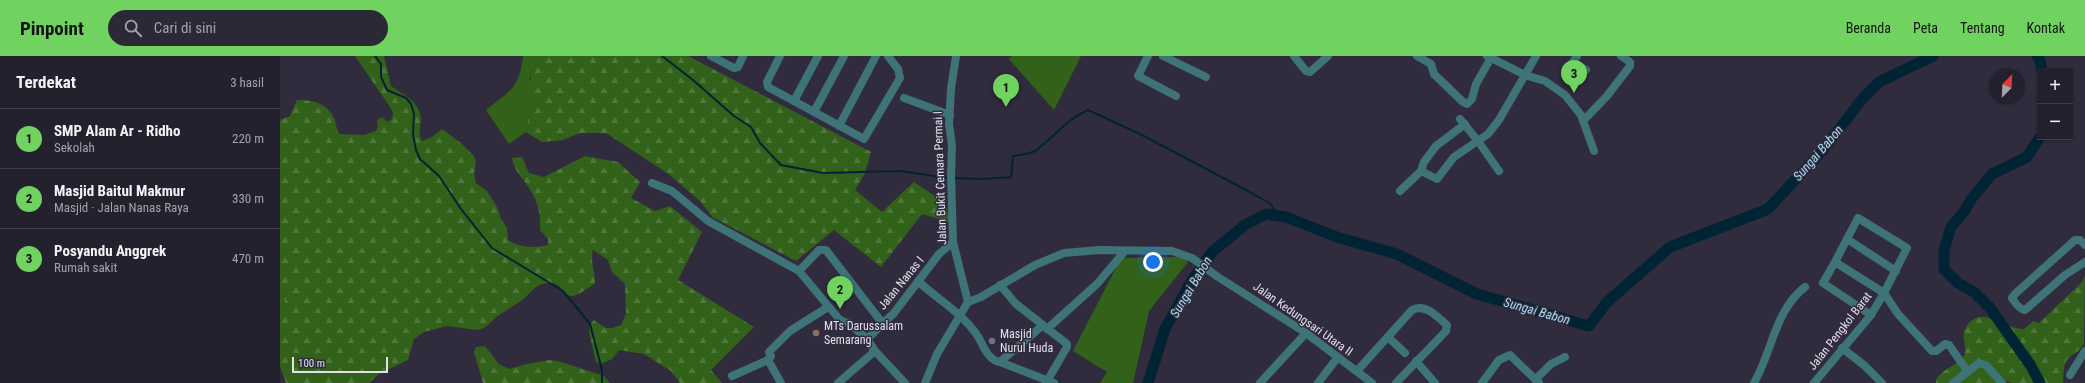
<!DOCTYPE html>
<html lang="id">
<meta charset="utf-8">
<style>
body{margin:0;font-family:"Roboto Condensed",sans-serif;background:#2c2936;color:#f1f3f6}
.controls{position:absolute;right:12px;top:12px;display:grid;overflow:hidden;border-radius:0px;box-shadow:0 1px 3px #0004}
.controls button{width:36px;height:36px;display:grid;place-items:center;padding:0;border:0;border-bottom:1px solid #413e4a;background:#24212e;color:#f1f3f6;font:20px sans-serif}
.compass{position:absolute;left:1709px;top:12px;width:36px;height:36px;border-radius:50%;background:#24212e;box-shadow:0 1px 3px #0004;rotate:24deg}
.scale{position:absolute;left:12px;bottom:10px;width:96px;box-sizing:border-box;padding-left:4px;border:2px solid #e2e0eb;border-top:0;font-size:11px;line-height:14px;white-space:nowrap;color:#e2e0eb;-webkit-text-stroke:3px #302c3d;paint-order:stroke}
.you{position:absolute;left:873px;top:206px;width:14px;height:14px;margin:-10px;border:3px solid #fff;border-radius:50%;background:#1a73e8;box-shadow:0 0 0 6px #1a73e833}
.badge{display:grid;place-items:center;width:26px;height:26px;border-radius:50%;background:#70d35f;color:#111;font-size:13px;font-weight:700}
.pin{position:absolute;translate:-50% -33px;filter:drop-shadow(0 1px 2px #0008)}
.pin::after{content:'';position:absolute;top:21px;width:14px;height:12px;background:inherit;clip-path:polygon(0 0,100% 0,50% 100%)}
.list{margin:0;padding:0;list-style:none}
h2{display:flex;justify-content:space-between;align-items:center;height:52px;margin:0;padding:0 16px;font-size:17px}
h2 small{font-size:13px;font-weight:400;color:#a3a3aa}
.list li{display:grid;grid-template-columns:26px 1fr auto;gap:12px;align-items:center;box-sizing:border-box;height:60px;padding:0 16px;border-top:1px solid #413e4a}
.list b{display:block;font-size:15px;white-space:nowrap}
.list p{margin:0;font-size:13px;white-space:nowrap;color:#a3a3aa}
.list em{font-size:13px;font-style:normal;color:#a3a3aa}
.icon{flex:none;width:22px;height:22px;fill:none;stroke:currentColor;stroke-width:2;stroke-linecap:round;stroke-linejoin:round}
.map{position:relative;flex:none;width:1805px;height:327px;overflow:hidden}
header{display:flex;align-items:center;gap:24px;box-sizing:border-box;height:56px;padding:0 20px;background:#70d35f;color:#111}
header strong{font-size:19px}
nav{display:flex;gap:22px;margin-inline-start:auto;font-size:14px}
.search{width:280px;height:36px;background:#2c2936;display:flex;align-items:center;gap:10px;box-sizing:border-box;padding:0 14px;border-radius:22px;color:#a3a3aa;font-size:15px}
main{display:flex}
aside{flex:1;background:#24212e}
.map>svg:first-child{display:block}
.grass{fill:#32611a}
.forest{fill:url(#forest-firs)}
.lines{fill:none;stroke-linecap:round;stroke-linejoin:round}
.stream{stroke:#002433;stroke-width:2}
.river{stroke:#002433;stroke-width:11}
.minor{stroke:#3e7378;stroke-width:8}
.education-dot{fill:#8d6e63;stroke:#302c3d;stroke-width:1.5}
.worship-dot{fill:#6b7280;stroke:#302c3d;stroke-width:1.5}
.labels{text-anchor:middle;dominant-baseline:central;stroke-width:3;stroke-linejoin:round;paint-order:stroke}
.street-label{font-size:12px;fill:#e2e0eb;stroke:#302c3d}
.poi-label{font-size:12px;fill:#e2e0eb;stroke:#302c3d;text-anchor:start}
.water-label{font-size:13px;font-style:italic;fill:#a8daf4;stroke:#302c3d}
</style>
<header>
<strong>Pinpoint</strong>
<div class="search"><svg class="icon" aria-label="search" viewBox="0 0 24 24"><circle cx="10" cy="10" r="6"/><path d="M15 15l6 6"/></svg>Cari di sini</div>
<nav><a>Beranda</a><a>Peta</a><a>Tentang</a><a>Kontak</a></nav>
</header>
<main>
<aside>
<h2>Terdekat<small>3 hasil</small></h2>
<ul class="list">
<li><span class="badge">1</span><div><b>SMP Alam Ar - Ridho</b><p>Sekolah</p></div><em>220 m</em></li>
<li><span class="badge">2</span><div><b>Masjid Baitul Makmur</b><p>Masjid · Jalan Nanas Raya</p></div><em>330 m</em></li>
<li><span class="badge">3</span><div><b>Posyandu Anggrek</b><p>Rumah sakit</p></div><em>470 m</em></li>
</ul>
</aside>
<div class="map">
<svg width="1805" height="327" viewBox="0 0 1805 327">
<defs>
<pattern id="forest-firs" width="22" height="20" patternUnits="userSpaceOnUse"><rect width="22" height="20" fill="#32611a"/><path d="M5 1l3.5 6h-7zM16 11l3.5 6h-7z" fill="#4f773b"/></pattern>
</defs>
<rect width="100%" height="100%" fill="#302c3d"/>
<g class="grass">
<path d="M243 0H260L249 23 258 48 248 62 246 76 229 88 206 54C231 34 239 33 243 0Z"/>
<path d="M732 0H801L774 54 729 3Z"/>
<path d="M901 201 908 206 869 255 853 327H820L827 316 793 295 841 202Z"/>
<path d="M0 236 5 246 3 252 0 254Z"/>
</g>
<g class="forest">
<path d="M75 0H104L111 30C124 40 139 44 141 63 141 72 137 75 142 85L152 81 162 73 181 87 194 100 196 106 194 118 196 127 207 135 217 151 221 163 227 172 228 184C240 192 255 192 268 189V183L260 174C261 156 258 145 247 129 241 120 234 114 232 102L242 101 249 117 264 121 305 100 338 106 360 126 351 142 375 155 390 150 422 176 398 224 474 271 431 314 442 327H400L391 315 364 298 339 294 332 303 321 308 316 306 309 276 310 268 314 264 326 272H332L341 269 346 258 345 228 332 216 328 204 313 194C310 206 315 215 315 227 277 257 290 225 268 227 256 227 249 239 241 245 232 251 223 256 215 262 211 266 208 269 204 272L198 274 167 270 144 276 134 283 128 304 99 318 89 327H6L0 310V253L3 252 5 246 0 236V64L10 60 17 44C31 44 45 46 53 60 56 65 56 72 59 78L84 79 96 75 98 70 97 64 102 61 107 66 112 63 113 57 110 51Z"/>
<path d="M260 0H408L591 96 585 117 575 134 602 156 634 126 665 147 670 166 642 158 601 211 554 174 516 205 432 161 421 146 390 119 326 77H300L283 84 262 86 246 76 248 62 258 48C243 30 251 18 260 0Z"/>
<path d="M1805 220 1804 287C1801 297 1788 298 1785 308 1783 313 1784 321 1783 327H1733L1725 325 1719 327H1656C1655 318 1673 310 1680 305 1691 296 1680 283 1685 273 1699 245 1728 275 1744 273L1753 265 1759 267 1761 265 1801 227Z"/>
<path d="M205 290 219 308 229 313 246 308 270 304 281 306 324 320 330 327H203L194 296 196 291Z"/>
</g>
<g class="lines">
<g class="stream">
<path d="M95 0 101 8V21L107 34 126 42 131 48 134 58 133 79 136 94 140 103 159 120 181 153 212 192 283 235 310 268 322 314V327"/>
<path d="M382 0 413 24 454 60 471 71 480 87 501 109 543 117 620 115 668 122"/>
<path d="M672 122 702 123 731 121 733 100C740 99 749 98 755 95 774 82 786 63 808 54L862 79 968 135 991 148 997 160"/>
</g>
<g class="river">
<path d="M1757 0 1760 4 1762 15"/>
<path d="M868 327 885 273 911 226 932 196 965 169 986 158 1006 161 1057 181 1117 198 1197 238 1309 270 1327 246 1390 191 1488 153 1543 94 1583 42 1599 26 1653 0"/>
<path d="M1760 327 1751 310 1710 252 1694 236 1678 227 1664 213V194L1671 171 1684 156 1692 142 1712 118 1747 101 1760 81"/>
</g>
<g class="minor">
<path d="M431 0 454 12 458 11 463 0"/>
<path d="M500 0 487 26 488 31 584 83 620 22 618 13 608 0"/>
<path d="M868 0 858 20 896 40"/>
<path d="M883 0 926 21"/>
<path d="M1014 0 1026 15 1030 16 1048 0"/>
<path d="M1137 0 1151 8 1154 18 1183 46 1187 48 1192 43 1196 28 1212 0"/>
<path d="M1207 0 1245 19 1265 25 1285 39 1301 59 1314 95"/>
<path d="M1293 6 1306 14"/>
<path d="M1289 12 1297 0"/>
<path d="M624 42 670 59"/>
<path d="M514 45 538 0"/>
<path d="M534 56 564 0"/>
<path d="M1180 63 1198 85 1219 115"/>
<path d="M1303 65 1327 40 1350 10V6L1341 0"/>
<path d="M559 70 596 0"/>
<path d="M1141 115 1157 123 1174 101 1208 78 1219 64 1256 0"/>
<path d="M372 127 392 135 428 165 519 215 560 264 570 268 587 283 595 295 625 327"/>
<path d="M1120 135 1141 115 1144 106 1156 90 1185 68"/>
<path d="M1567 183 1616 215"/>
<path d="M1805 189 1800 184H1795L1735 238 1732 242C1735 247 1739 253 1745 254L1785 219 1805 206"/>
<path d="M519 215 539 194H546L603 268"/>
<path d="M638 225C657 243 682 257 697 279 703 288 707 304 720 306L762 270"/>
<path d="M720 229 736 248 787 288V291L766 327"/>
<path d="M688 246 701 241 755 209 784 197 819 194 892 195 912 202 938 221 1026 277 1092 327"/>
<path d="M1591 259 1543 227 1555 206 1604 237 1618 258 1652 295H1656L1665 288 1669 289 1688 316"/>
<path d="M767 273 817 228 845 195"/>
<path d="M1108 281 1125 297"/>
<path d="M587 283 614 257 659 198 673 186"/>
<path d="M1562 292 1585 310 1602 327"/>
<path d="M1136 305 1155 327"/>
<path d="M720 306 774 327"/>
<path d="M1077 315 1132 254C1146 247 1157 261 1167 269L1166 275 1116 327"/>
<path d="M1790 319 1805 295"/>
<path d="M452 320 488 304"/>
<path d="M1256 323 1271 308 1285 301"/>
<path d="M501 327 488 304 491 300 489 296 510 275 548 251"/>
<path d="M558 327 595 295"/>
<path d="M645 327 657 298 688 246 673 186 671 119 672 89 669 68 671 33 676 0"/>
<path d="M980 327 1026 277"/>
<path d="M1038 327 1058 301"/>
<path d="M1202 327 1219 304 1230 299 1259 327"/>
<path d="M1474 327C1492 296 1495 254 1525 231"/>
<path d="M1534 327 1591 259 1604 237 1627 192 1578 162 1555 206"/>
<path d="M1673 327 1699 307 1706 309 1722 327"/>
</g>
</g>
<circle class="education-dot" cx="536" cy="277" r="4"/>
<circle class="worship-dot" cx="712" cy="285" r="4"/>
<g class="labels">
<g class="street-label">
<text transform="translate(660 122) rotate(-92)">Jalan Bukit Cemara Permai I</text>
<text transform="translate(621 227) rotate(-51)">Jalan Nanas I</text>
<text transform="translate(1023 263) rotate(35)">Jalan Kedungsari Utara II</text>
<text transform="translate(1560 275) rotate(-52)">Jalan Pengkol Barat</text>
</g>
<g class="poi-label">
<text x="544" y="270">MTs Darussalam<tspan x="544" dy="14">Semarang</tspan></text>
<text x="720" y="278">Masjid<tspan x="720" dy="14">Nurul Huda</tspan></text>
</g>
<g class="water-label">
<text transform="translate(1538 97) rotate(-49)">Sungai Babon</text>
<text transform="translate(911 231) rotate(-59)">Sungai Babon</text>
<text transform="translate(1257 255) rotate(16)">Sungai Babon</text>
</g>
</g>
</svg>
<div class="controls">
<button>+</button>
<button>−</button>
</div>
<svg class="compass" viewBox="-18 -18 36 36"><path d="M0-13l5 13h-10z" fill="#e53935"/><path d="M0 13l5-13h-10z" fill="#a3a3aa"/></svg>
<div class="scale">100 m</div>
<div class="you"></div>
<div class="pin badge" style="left:726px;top:51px">1</div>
<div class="pin badge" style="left:560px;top:253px">2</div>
<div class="pin badge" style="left:1294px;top:37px">3</div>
</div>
</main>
